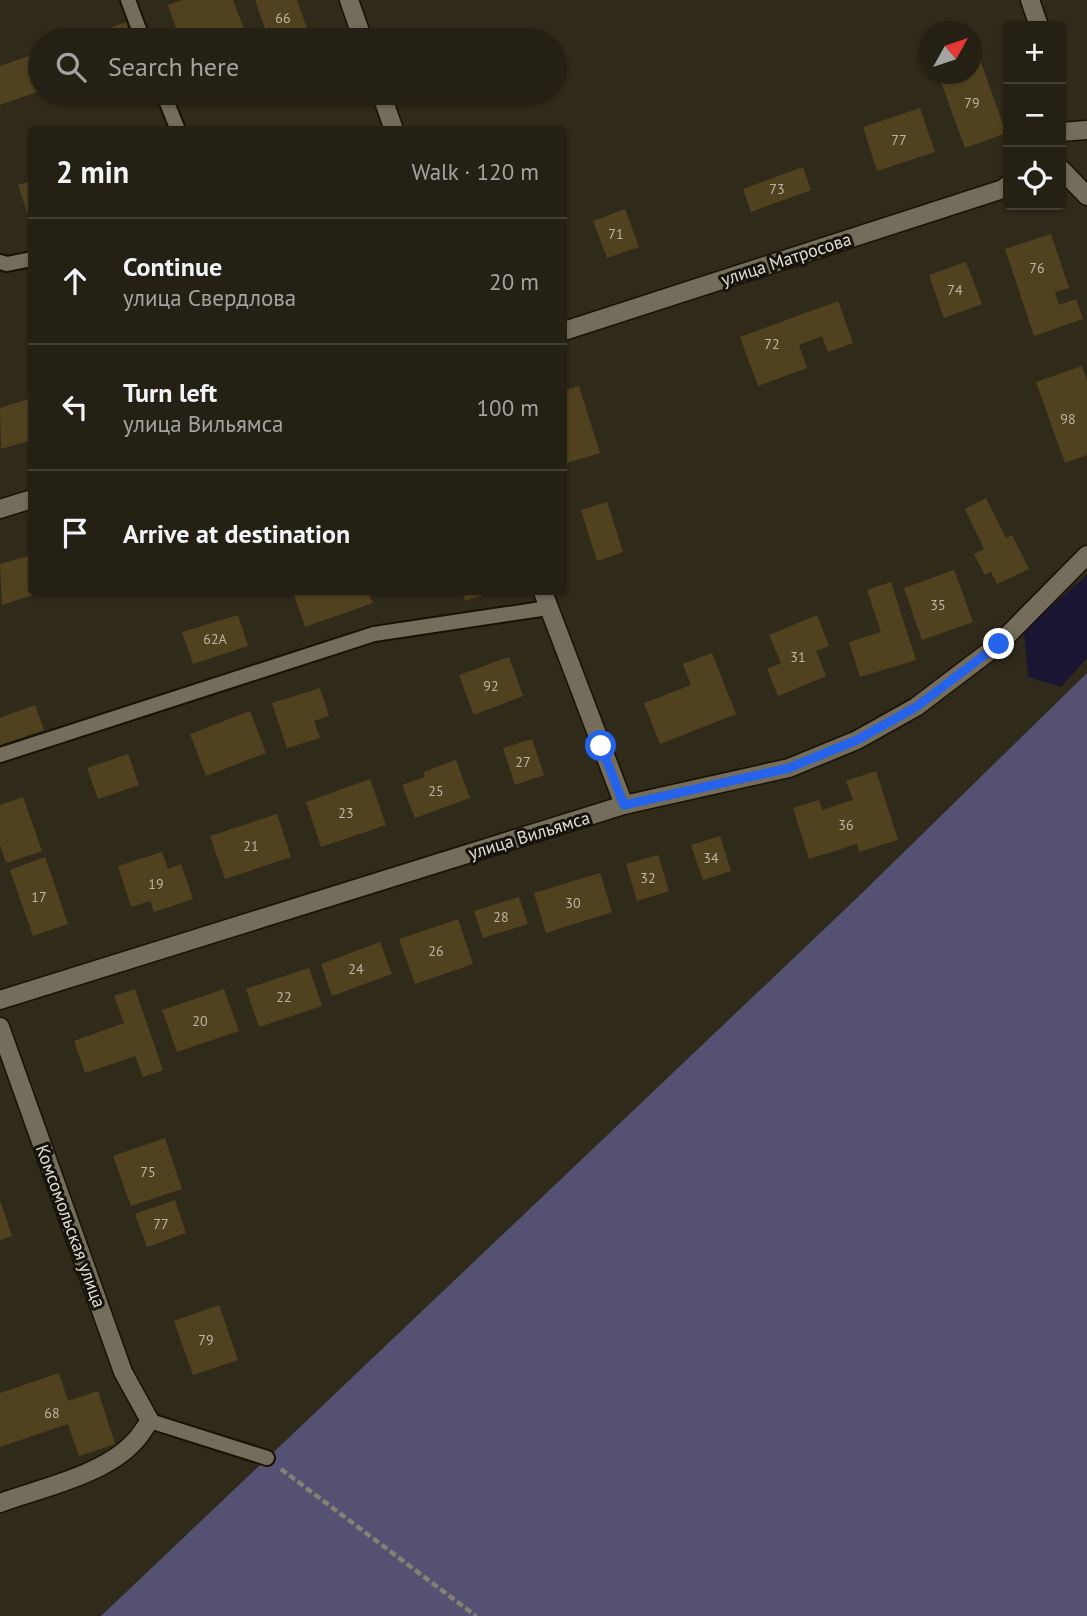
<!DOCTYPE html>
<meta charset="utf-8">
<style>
body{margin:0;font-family:"PT Sans",sans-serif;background:#302d22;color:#f1f3f6}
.controls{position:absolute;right:21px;top:21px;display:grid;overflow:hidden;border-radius:7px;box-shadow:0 2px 5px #0004}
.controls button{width:63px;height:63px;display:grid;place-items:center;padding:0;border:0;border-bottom:2px solid #413e34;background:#242014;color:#f1f3f6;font:35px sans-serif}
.compass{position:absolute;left:919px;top:21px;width:63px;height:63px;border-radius:50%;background:#242014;box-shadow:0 2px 5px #0004;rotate:50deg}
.stop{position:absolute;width:21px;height:21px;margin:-16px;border:5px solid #2563eb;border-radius:50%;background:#fff}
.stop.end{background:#2563eb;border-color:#fff;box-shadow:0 2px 7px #0008}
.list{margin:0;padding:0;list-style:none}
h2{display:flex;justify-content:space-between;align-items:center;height:91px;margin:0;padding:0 28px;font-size:30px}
h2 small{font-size:23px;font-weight:400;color:#a3a3a0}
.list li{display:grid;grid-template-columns:46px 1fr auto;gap:21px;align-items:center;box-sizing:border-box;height:126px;padding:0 28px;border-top:2px solid #413e34}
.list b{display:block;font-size:26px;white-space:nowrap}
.list p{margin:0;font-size:23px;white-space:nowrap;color:#a3a3a0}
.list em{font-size:23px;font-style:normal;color:#a3a3a0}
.icon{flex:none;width:38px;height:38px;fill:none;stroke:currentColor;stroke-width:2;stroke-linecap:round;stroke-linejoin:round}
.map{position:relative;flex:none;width:1087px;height:1616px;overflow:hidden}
.search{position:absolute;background:#242014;box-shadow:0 2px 5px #0004;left:28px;top:28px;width:539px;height:77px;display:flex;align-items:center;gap:18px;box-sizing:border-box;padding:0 24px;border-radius:38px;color:#a3a3a0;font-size:26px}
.panel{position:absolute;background:#242014;box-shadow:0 2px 5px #0004;left:28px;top:126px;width:539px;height:469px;border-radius:7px}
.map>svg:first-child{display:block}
.forest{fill:#545173}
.water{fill:#191532}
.building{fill:#51421f}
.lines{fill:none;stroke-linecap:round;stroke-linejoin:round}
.lane-casing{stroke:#181204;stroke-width:18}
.street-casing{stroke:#181204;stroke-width:21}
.secondary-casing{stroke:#181204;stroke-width:21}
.path{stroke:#858073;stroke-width:4.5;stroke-dasharray:7 3.5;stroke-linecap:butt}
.lane{stroke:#756d5b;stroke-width:14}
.street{stroke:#756d5b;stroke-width:18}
.secondary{stroke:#756d5b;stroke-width:18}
.route{stroke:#2563eb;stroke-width:9}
.labels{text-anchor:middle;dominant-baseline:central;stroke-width:6;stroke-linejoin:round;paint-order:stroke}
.number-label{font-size:14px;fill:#bdb6a6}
.street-label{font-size:18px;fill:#e1ddd3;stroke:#16130c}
</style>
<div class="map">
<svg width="1087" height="1616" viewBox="0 0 1087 1616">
<rect width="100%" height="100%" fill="#302a1a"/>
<path class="forest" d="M1087 673V1616H101L859 896Z"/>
<path class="water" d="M1087 575V658L1061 687 1028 677 1024 630Z"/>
<g class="building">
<path d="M182 0H233L248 40H180L168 5Z"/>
<path d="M255 0H297L310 37 301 40H269Z"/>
<path d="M126 22 132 40H77Z"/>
<path d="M976 48 1006 133 965 148 938 74H972V50Z"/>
<path d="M32 55 40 80V91L0 105V66Z"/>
<path d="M920 108 935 152 877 171 863 127Z"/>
<path d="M803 167 811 190 751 212 743 189Z"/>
<path d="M32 181V224H31L18 185Z"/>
<path d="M625 209 639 247 607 258 593 221Z"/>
<path d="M1051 234 1069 288 1055 292 1059 305 1076 299 1083 319 1034 336 1005 249Z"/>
<path d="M966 262 982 304 944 318 929 275Z"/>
<path d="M838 301 853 343 828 352 822 336 799 345 807 368 758 386 740 337Z"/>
<path d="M1082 366 1087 381V455L1065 463 1036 382Z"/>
<path d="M579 386 600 453 567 463 564 451V391Z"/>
<path d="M32 398V440L1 449 0 408Z"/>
<path d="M986 498 1006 538 1012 535 1029 569 997 584 991 572 985 575 974 554 984 549 965 509Z"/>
<path d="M607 502 623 552 597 561 581 510Z"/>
<path d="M32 555V592H43L2 605 0 564Z"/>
<path d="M954 570 973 622 922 640 904 588Z"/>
<path d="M891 582 916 660 860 677 849 642 881 632 867 590Z"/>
<path d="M293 592H368L373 603 305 627Z"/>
<path d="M462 592H493L465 601Z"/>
<path d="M238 615 248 646 193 664 182 632Z"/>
<path d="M817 615 829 646 816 651 826 676 778 696 767 669 781 663 769 635Z"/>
<path d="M712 653 736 714 660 744 644 703 691 685 683 664Z"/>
<path d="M509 657 523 696 474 715 459 675Z"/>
<path d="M320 688 329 716 314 721 320 738 287 748 272 703Z"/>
<path d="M35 705 44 730 0 745V718Z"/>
<path d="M250 711 266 753 206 776 190 734Z"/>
<path d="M532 739 544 775 515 785 503 748Z"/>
<path d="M128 754 139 785 98 799 87 768Z"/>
<path d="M456 760 470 798 415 818 402 785 425 777 423 772Z"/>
<path d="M876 771 898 840 859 852 857 844 809 859 793 808 819 800 822 810 853 800 846 781Z"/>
<path d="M370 779 386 825 321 847 306 802Z"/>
<path d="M23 797 42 851 6 863 0 845V805Z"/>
<path d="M277 814 291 857 225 879 210 836Z"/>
<path d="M720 836 731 871 703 880 691 845Z"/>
<path d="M162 852 168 869 181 864 193 899 154 912 150 901 131 907 118 866Z"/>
<path d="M658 855 669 891 637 901 626 864Z"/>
<path d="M45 857 68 924 33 936 10 870Z"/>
<path d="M600 873 612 912 546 933 534 893Z"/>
<path d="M519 897 528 924 483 938 474 911Z"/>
<path d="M458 919 473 964 415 984 399 939Z"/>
<path d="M380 942 392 974 332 996 321 964Z"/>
<path d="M309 968 322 1006 259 1027 246 989Z"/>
<path d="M135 989 163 1070 143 1077 135 1056 85 1073 74 1041 124 1023 114 996Z"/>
<path d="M224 989 239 1031 177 1052 162 1010Z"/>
<path d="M165 1138 182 1189 131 1206 113 1156Z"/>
<path d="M0 1200 12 1236 0 1240Z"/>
<path d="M175 1200 186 1233 147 1247 135 1214Z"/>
<path d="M219 1305 238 1360 193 1375 174 1321Z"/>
<path d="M59 1373 68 1401 98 1391 115 1444 79 1456 68 1424 0 1447V1393Z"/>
</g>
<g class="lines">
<defs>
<g id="lane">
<path d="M128 0 143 40"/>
<path d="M163 93 178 130"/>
<path d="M0 262 7 264 32 259"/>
<path d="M0 755 374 634 548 608"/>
<path d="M150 1421 267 1458"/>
</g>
<g id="street">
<path d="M349 0 363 40"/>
<path d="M381 93 394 130"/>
<path d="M1061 132 1087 130"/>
<path d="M1061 169 1087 196"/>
<path d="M543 592 624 805"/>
<path d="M0 1000 624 805 789 768 857 740 916 707 999 644 1087 555"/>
<path d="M0 1027 123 1372 150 1421C144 1428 140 1437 133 1443 103 1475 41 1488 0 1503"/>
</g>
<g id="secondary">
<path d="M1030 0 1039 26"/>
<path d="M564 331 1003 189 1008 185"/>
<path d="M0 509 32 499"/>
</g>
</defs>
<use href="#lane" class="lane-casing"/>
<use href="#street" class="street-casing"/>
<use href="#secondary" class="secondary-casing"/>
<path class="path" d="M281 1469 476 1616"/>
<use href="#lane" class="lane"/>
<use href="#street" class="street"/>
<use href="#secondary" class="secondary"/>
</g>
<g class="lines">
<path class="route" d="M601 746 624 805 789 768 857 740 916 707 999 644"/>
</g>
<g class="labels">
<g class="number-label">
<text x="283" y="18">66</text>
<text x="972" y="103">79</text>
<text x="899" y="140">77</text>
<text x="777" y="189">73</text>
<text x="616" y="234">71</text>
<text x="1037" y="268">76</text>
<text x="955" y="290">74</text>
<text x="772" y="344">72</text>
<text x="1068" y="419">98</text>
<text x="938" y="605">35</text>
<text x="215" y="639">62А</text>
<text x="798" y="657">31</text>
<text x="491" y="686">92</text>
<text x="523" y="762">27</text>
<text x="436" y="791">25</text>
<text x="346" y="813">23</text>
<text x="846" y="825">36</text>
<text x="251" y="846">21</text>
<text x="711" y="858">34</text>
<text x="648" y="878">32</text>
<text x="156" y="884">19</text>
<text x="39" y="897">17</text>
<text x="573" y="903">30</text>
<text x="501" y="917">28</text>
<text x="436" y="951">26</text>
<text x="356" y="969">24</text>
<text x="284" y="997">22</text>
<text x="200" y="1021">20</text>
<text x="148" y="1172">75</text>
<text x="161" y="1224">77</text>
<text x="206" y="1340">79</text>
<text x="52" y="1413">68</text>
</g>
<g class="street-label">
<text transform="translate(786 259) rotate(-18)">улица Матросова</text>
<text transform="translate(529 835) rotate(-17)">улица Вильямса</text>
<text transform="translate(71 1226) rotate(70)">Комсомольская улица</text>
</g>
</g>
</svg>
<div class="controls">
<button>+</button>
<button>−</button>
<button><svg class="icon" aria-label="locate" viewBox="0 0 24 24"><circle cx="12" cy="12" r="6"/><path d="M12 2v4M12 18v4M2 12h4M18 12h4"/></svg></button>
</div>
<svg class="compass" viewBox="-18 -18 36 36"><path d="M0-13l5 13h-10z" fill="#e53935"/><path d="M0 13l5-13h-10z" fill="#a3a3a0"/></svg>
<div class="stop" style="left:601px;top:746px"></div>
<div class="stop end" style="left:999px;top:644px"></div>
<div class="search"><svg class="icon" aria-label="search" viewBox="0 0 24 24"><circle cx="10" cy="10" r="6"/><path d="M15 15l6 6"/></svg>Search here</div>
<section class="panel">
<h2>2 min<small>Walk · 120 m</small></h2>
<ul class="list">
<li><svg class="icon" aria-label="ahead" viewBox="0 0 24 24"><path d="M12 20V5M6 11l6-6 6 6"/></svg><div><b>Continue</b><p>улица Свердлова</p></div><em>20 m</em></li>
<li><svg class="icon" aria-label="left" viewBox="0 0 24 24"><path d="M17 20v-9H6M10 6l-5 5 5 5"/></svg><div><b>Turn left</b><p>улица Вильямса</p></div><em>100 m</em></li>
<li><svg class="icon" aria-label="arrive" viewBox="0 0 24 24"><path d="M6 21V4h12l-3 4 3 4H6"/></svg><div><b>Arrive at destination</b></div></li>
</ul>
</section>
</div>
